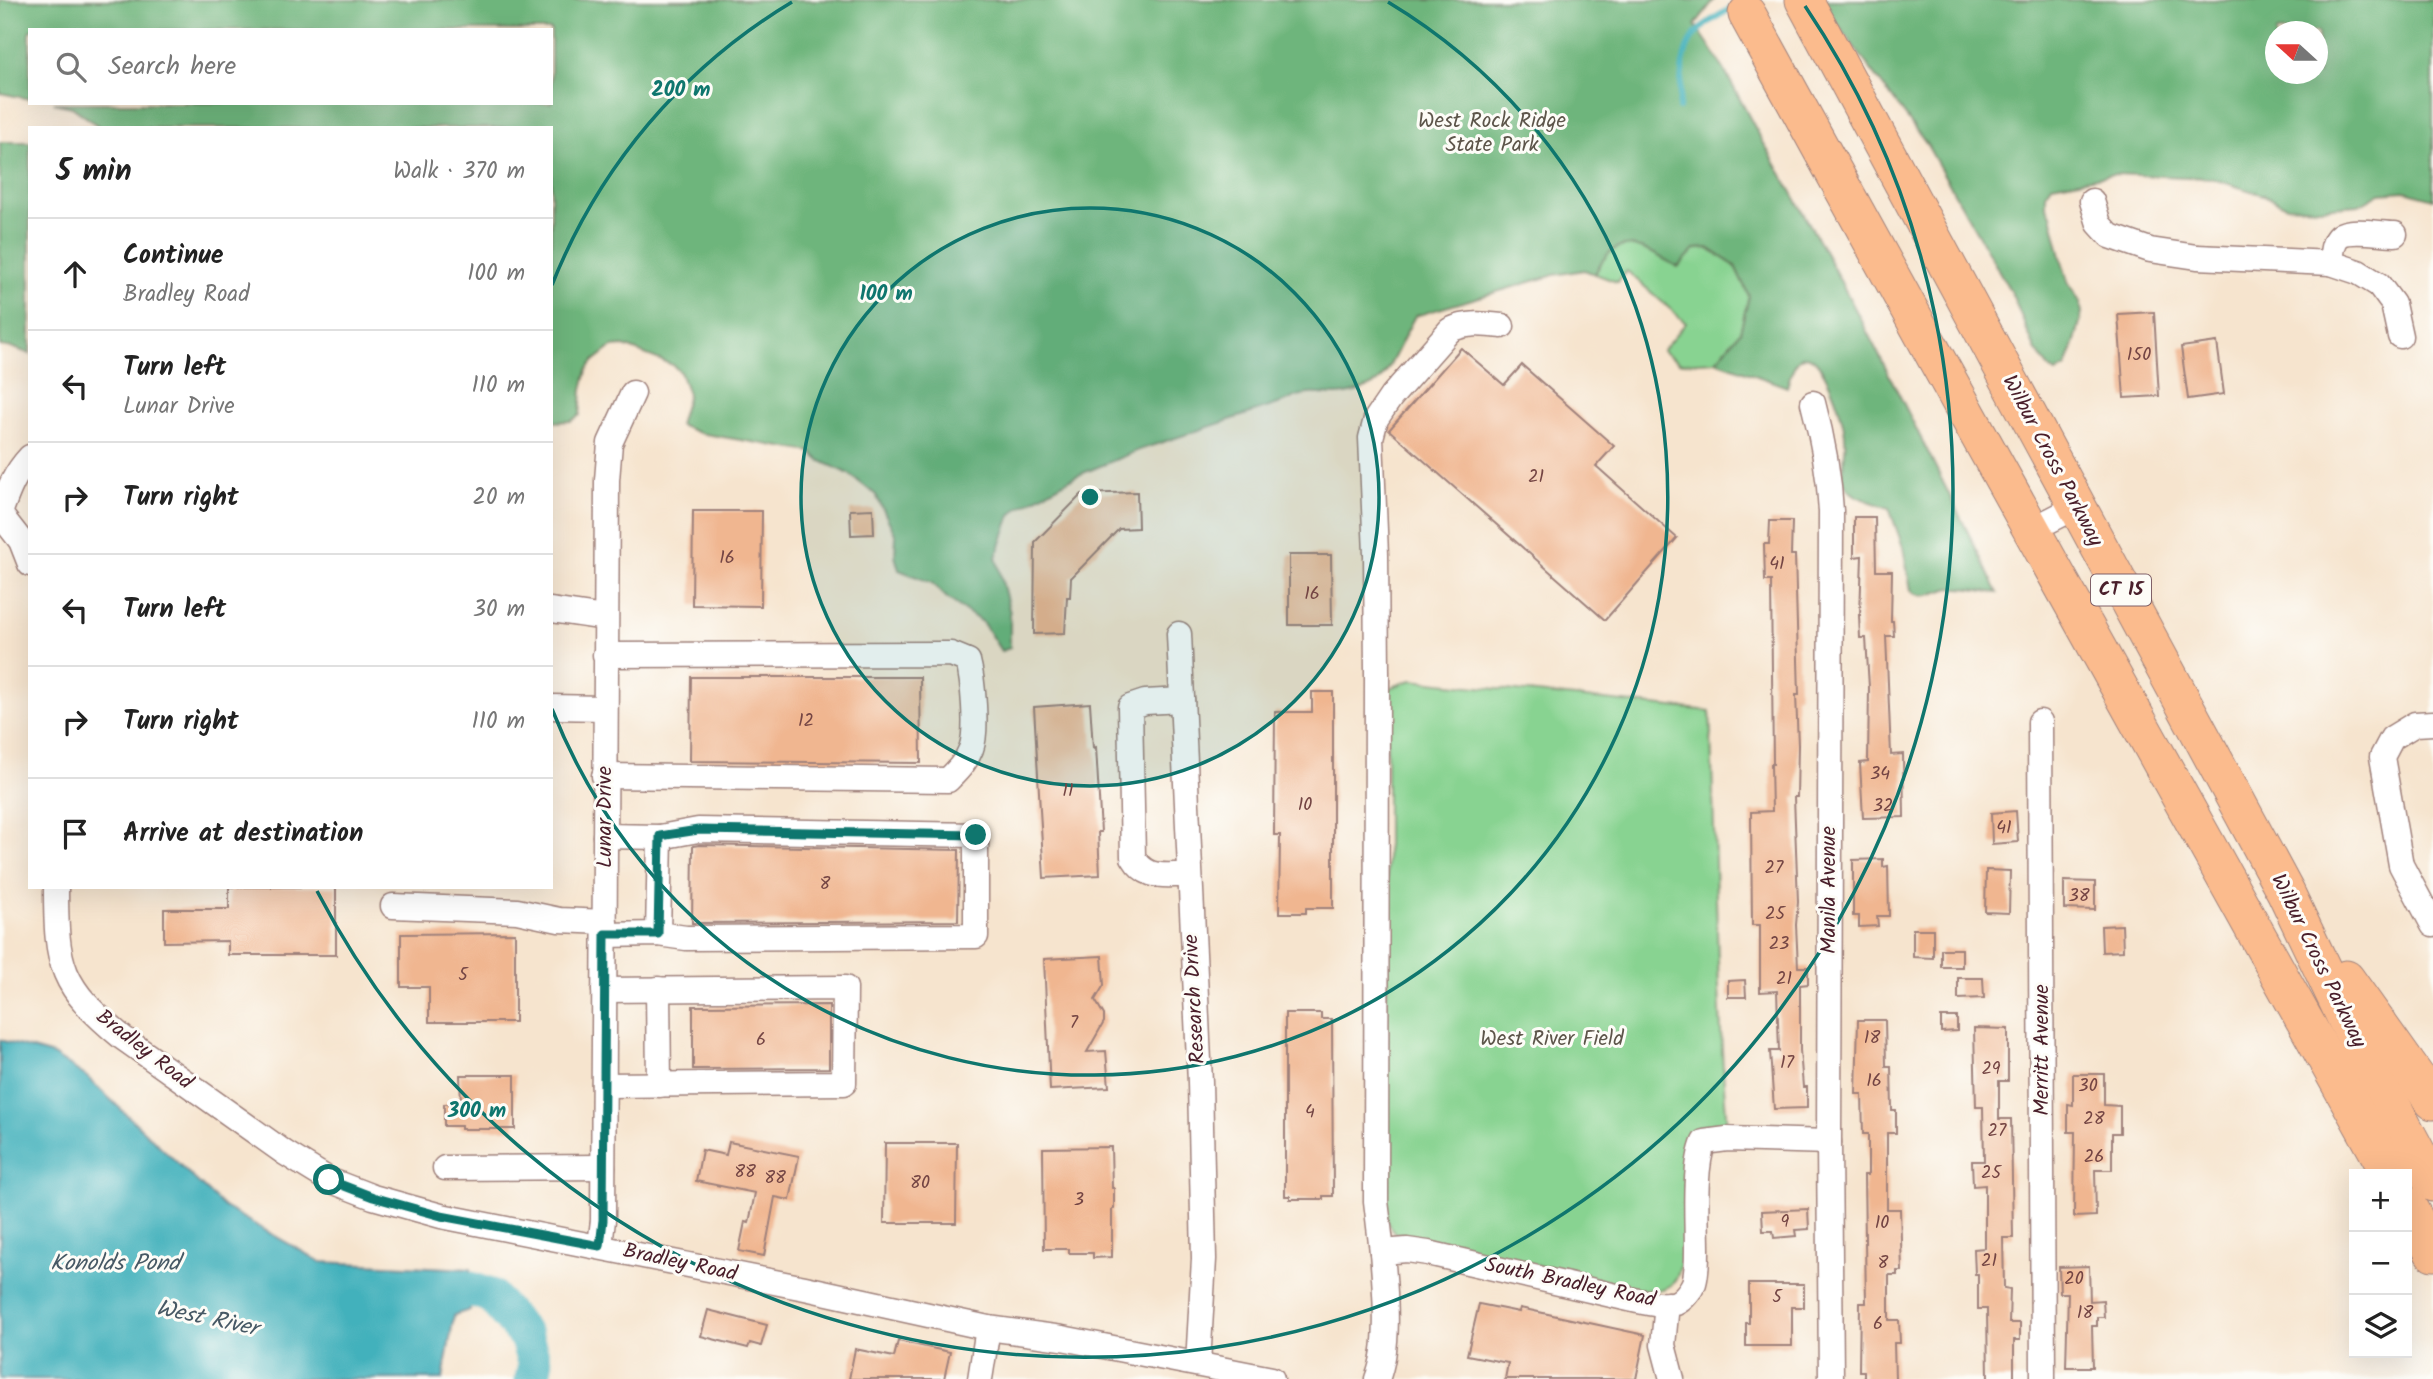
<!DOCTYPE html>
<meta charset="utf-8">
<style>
body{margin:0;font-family:Kalam,sans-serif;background:#f6f6f6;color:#222}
.controls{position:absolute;right:21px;bottom:21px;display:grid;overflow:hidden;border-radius:0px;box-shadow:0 7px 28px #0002}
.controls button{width:63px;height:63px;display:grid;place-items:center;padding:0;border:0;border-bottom:2px solid #e0e0e0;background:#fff;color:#222;font:35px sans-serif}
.compass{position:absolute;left:2265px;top:21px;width:63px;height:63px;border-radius:50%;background:#fff;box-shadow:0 7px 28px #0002;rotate:291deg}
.stop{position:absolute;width:21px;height:21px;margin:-16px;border:5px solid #0f766e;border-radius:50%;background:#fff}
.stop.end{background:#0f766e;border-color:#fff;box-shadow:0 2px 7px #0008}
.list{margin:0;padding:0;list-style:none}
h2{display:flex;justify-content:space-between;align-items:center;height:91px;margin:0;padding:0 28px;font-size:30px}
h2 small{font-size:23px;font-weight:400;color:#767676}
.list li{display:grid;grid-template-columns:46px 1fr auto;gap:21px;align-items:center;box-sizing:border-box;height:112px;padding:0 28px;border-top:2px solid #e0e0e0}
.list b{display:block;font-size:26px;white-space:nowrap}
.list p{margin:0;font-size:23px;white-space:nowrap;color:#767676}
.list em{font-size:23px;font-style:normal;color:#767676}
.icon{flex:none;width:38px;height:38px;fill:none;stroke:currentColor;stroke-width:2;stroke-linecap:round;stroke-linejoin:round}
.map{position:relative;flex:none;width:2433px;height:1379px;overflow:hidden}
.search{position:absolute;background:#fff;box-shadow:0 7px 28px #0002;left:28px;top:28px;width:525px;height:77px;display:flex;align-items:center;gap:18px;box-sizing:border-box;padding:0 24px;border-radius:0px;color:#767676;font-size:26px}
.panel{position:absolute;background:#fff;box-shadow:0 7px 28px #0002;left:28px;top:126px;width:525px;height:763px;border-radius:0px}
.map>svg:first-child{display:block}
.green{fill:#88d391;stroke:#69795e;stroke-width:2}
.forest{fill:#6eb57b;stroke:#5c6a53;stroke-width:2;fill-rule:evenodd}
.water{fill:#42b1bc;stroke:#466874;stroke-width:2}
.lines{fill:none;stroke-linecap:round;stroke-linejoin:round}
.stream{stroke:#42b1bc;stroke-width:6}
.river{stroke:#42b1bc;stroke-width:35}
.building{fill:#f0b690}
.minor-casing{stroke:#a0827c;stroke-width:27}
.highway-casing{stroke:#a0827c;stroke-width:39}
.minor{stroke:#fff;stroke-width:24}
.highway{stroke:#fbbb8d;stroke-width:37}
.route{stroke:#0f766e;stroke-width:9}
.ring{fill:none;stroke:#0f766e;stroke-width:3.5}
.labels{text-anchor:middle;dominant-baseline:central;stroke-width:6;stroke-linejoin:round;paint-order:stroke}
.number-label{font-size:18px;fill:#744544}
.shield{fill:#fdfcf7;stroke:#806168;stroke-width:2}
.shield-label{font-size:19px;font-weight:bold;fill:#4a1f2b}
.park-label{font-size:21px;fill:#5d554a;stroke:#fdfcf7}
.street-label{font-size:21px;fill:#4a1f2b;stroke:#fdfcf7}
.water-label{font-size:23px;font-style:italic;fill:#475965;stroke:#fdfcf7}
.centre{fill:#0f766e;stroke:#fdfcf7;stroke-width:3.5}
.ring-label{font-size:21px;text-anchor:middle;font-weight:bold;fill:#0f766e;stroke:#fdfcf7;stroke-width:6;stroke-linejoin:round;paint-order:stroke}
</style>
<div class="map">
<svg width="2433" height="1379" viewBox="0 0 2433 1379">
<rect width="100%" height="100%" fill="#fdfcf7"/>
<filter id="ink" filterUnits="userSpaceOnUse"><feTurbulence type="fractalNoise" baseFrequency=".0143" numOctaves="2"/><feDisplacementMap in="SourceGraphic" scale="14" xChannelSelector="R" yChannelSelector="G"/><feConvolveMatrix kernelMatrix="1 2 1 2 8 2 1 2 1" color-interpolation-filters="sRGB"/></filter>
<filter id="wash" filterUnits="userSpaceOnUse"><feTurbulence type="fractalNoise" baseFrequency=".00686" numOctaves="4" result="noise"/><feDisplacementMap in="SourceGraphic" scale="28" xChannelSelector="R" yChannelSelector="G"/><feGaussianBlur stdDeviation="1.57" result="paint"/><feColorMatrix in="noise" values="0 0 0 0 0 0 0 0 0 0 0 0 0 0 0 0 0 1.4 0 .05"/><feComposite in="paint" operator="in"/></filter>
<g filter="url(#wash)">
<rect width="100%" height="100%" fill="#f6e4ce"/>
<g class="green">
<path d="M1631 244 1655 254 1707 248 1735 266 1749 296 1740 332 1716 361 1680 363 1662 351 1686 323 1627 271 1617 282 1595 274C1603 256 1612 247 1631 244Z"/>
<path d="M1411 680 1710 711C1716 850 1716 988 1727 1127 1703 1124 1696 1123 1685 1146 1685 1171 1688 1266 1674 1282 1666 1291 1655 1290 1644 1290L1395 1233 1387 1223V689Z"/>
</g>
<g class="forest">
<path d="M0 0H1714L1695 25C1724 63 1743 108 1767 149 1851 293 1924 444 1998 593 1983 591 1967 587 1953 588 1939 589 1923 603 1911 590L1903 547 1889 508C1871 501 1848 499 1842 478 1844 461 1847 444 1844 428 1838 398 1806 310 1787 387L1716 361 1740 332 1749 296 1735 266 1708 248 1695 249 1678 267C1645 249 1616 227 1595 274L1584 270 1554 275 1415 316C1406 331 1391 368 1381 379 1372 389 1347 395 1335 395 1316 394 1303 391 1287 401L1139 450 1076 476 1018 508 1011 515 996 557 1010 613V648L1001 651 983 623 947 598 932 583 899 570 895 556 896 536 876 495 849 474 819 460 811 452 699 433 679 425 688 394 680 372 673 365 624 346 612 347 594 361 587 370 582 390 580 415 571 421 551 422V128H101L72 107 53 103H551V30H30V99L0 93Z"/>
<path d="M1822 0H2433V199L2405 191 2380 193 2359 205 2319 208 2287 206 2264 195 2210 178 2113 174 2052 185 2046 194V205L2051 215 2064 269 2069 284 2080 302 2082 313 2077 335 2066 367 2056 373 2048 367 2035 349 2012 294 1927 145 1826 9ZM2276 32H2318V74H2276Z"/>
<path d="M0 142H30V354L14 348 0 346Z"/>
</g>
<path class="water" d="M0 1040 53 1055 87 1077 224 1207 321 1262 471 1269 470 1310 454 1315 443 1379H0Z"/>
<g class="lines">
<path class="stream" d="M1679 108C1684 48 1680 35 1736 6"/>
<path class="river" d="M427 1303 471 1289 491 1296 526 1337 535 1365 532 1379"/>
</g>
<g id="blocks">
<g class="building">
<path d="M2154 312 2159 396 2124 398 2118 314Z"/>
<path d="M2217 342 2224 394 2188 399 2181 347Z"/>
<path d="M1461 348 1504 385 1522 365 1614 446 1596 466 1677 538 1605 620 1389 430Z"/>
<path d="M1137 492 1138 528 1119 529 1071 578 1070 597H1067L1065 633 1034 634 1035 542 1082 494Z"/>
<path d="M873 509 874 534 851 535 850 510Z"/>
<path d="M693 511H762L761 606 692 605Z"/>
<path d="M1854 517H1875L1876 571H1892L1891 621H1893L1894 636H1886L1891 755 1903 754 1904 817 1863 818 1860 763 1868 762 1869 687 1866 638H1860L1859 615H1860L1862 556 1854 557Z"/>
<path d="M1770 521H1792L1791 555H1795L1799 695H1796L1798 745 1797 797H1794L1798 902 1796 925 1798 967H1808V984L1800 985V1050L1803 1087H1807V1108L1774 1109 1770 1051H1779L1777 991 1760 992V925H1752L1751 812 1772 811 1771 764H1773L1771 581H1765L1764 544H1769Z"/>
<path d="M1289 555H1331L1332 625H1289Z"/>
<path d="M691 677H920L921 763 690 761Z"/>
<path d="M1312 692H1333V908H1306V913H1279L1280 835H1274L1275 712H1312Z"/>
<path d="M1090 703 1093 748 1096 747 1101 832H1098L1100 875 1044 878 1034 707Z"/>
<path d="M2016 811 2018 842 1992 844 1991 813Z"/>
<path d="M699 845 959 850 958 921 692 923 693 846Z"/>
<path d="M1883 859V867L1888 866 1889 916H1877L1878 926 1859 927V916H1853V860Z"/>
<path d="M1986 870 2010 871 2009 913 1985 912Z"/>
<path d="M2064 881 2095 882V910L2064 909Z"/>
<path d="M229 887H336V955H228V941L164 942V909H229Z"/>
<path d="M2122 925 2123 951 2102 952 2101 926Z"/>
<path d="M1913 929H1933V958L1913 957Z"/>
<path d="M515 933V1022H429V987H401V934Z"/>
<rect x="1941" y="949" width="21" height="18"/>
<path d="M1102 956 1104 985 1095 1000 1104 1015V1022L1087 1052 1106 1051 1109 1087 1050 1090 1044 959Z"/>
<path d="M1958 978H1983L1984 998 1958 999Z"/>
<path d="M1745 980 1746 997H1728V981Z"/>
<path d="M829 1005V1068L693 1069V1006Z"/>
<path d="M1285 1013H1321V1019H1332L1333 1196H1323V1199H1290V1196H1285Z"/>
<path d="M1941 1017H1957V1031L1941 1032Z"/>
<path d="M1858 1020H1885L1886 1066H1891L1892 1110H1896V1133H1887V1209H1900L1902 1271H1897V1275H1889V1320H1899L1900 1343H1894L1895 1379H1864V1371H1859L1860 1303H1866L1864 1175H1868V1134H1863L1862 1094H1856Z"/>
<path d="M1974 1028 2008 1029V1081H1999V1119H2011L2013 1238H2003L2004 1288 2010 1289 2009 1323H2020V1340H2014V1379H1988L1987 1309H1978V1274H1975L1974 1249 1985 1248V1185L1973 1186 1972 1161H1984L1983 1107H1976Z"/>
<path d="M2073 1074H2104V1105L2120 1106V1133H2112V1170H2095L2096 1216 2074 1217 2075 1132H2068V1104L2073 1105Z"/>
<path d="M460 1075H515V1129H461V1126H444V1104H461Z"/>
<path d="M729 1142 799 1156 790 1200 775 1197 764 1256 739 1251 745 1222 749 1223 755 1193 696 1181 702 1150 726 1155Z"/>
<path d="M885 1143H957L956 1223H884Z"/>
<path d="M1111 1147 1112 1188H1114V1208L1112 1209V1257L1093 1258V1253H1069V1249H1044L1043 1148Z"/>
<path d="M1808 1209 1809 1229 1795 1230 1796 1236 1774 1238 1773 1231H1763L1762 1211Z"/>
<path d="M2089 1266 2090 1301 2103 1300 2104 1317H2097V1326H2092L2093 1367H2066L2068 1293H2060L2059 1267Z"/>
<path d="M1749 1284H1804V1307H1792V1346H1746V1323H1749Z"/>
<path d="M1479 1304 1519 1312 1520 1308 1645 1335 1636 1379H1505L1508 1363 1467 1355Z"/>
<path d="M708 1310 767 1325 761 1346 750 1343 748 1348 701 1336Z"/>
<path d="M898 1341 950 1352 944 1379H849L855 1349 894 1357Z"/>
</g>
</g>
</g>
<g filter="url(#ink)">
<use href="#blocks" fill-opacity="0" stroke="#a0827c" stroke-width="2"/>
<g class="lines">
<defs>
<g id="minor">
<path d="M2092 201 2099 224 2110 236 2150 250 2197 257 2331 263 2358 272 2379 285 2393 304 2400 336"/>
<path d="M2331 263C2332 254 2332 242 2339 236 2349 228 2382 234 2395 234"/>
<path d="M1813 403C1823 440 1829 473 1831 511L1829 1142 1831 1379"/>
<path d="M0 513C8 491 14 474 30 457"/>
<path d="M0 514 21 541 30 564"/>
<path d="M2031 530 2076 507"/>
<path d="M551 610 605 618"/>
<path d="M1179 634 1200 1082 1204 1259 1198 1364"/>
<path d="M1182 700 1145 702 1130 707 1133 857C1147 881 1164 874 1189 875"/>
<path d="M551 707 604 708"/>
<path d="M2040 722 2043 1379"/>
<path d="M2433 723 2415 724 2392 738 2382 757 2401 865 2433 925"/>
<path d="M604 776 948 780C957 771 966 762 971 749 978 731 973 680 968 661L951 654 605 655"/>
<path d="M605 836 660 837 698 830 976 835V936L686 938 658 934 605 935"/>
<path d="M56 887C56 967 60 986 123 1038L285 1153 329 1180 373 1197 441 1216 805 1288 988 1328 1062 1338 1272 1379"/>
<path d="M393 906 517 911 559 920 605 922"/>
<path d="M658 934 660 837"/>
<path d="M658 989 659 1085"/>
<path d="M604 1085 844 1083 845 988 604 990"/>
<path d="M445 1168 603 1167"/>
<path d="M600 1246 603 1220 607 480 610 443 633 393"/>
<path d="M1382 1252 1376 1201 1377 673 1376 554 1371 438 1376 419 1391 397 1450 330C1467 322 1484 324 1502 326"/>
<path d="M1667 1304 1663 1345 1672 1379"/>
<path d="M980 1379 988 1328"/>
<path d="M1377 1379C1391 1344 1385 1290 1382 1252L1407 1250 1428 1253 1638 1301C1650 1303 1665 1307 1676 1303 1683 1300 1691 1290 1694 1283 1697 1273 1697 1260 1697 1250 1697 1220 1693 1168 1704 1142L1727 1139 1829 1142"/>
</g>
<g id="highway">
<path d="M1804 0 2286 893 2347 1021 2433 1183"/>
<path d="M1747 14 1937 360 2390 1174"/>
<path d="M2346 979 2433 1101"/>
<path d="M2407 1205 2433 1252"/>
</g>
</defs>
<use href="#minor" class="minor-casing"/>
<use href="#highway" class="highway-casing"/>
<use href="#minor" class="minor"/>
<use href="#highway" class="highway"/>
</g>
</g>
<g class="lines" filter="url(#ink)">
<path class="route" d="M329 1180 373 1197 441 1216 600 1246 603 1220 605 934H658L660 836 698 830 976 835"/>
</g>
<circle cx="1090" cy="497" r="289" fill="#0f766e" fill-opacity=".12"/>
<g class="ring">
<circle cx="1090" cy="497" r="289"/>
<path d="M552 285A578 578 0 0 1 792 2M1388 2A578 578 0 1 1 552 709"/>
<path d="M1805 6A867 867 0 1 1 317 891"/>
</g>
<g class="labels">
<g class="number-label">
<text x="2139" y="355">150</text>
<text x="1536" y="477">21</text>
<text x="727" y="558">16</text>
<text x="1777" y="564">41</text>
<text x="1312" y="594">16</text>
<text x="806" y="721">12</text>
<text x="1880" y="774">34</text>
<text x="1068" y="791">11</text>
<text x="1305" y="805">10</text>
<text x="1883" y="806">32</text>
<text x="2004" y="828">41</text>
<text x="1774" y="868">27</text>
<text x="825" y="884">8</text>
<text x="2079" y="896">38</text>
<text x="1775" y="914">25</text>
<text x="1779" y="944">23</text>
<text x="463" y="975">5</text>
<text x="1784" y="979">21</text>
<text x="1074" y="1023">7</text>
<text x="1872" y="1038">18</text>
<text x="761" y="1040">6</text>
<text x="1787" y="1063">17</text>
<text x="1991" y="1069">29</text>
<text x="1874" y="1081">16</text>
<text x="2088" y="1086">30</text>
<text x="1310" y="1112">4</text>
<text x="2094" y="1119">28</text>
<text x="1997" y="1131">27</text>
<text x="2094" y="1157">26</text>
<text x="745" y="1172">88</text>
<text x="1991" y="1173">25</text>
<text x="775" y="1178">88</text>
<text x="920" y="1183">80</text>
<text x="1079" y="1200">3</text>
<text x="1785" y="1222">9</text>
<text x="1882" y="1223">10</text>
<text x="1989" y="1261">21</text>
<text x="1883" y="1263">8</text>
<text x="2074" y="1279">20</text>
<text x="1777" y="1297">5</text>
<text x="2085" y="1313">18</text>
<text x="1878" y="1324">6</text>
</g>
<rect class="shield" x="2091" y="574.5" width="60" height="31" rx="5"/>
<g class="shield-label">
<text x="2121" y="590">CT 15</text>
</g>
<g class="park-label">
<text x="1492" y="121">West Rock Ridge<tspan x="1492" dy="24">State Park</tspan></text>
<text x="1552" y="1039">West River Field</text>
</g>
<g class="street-label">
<text transform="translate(2052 461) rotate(62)">Wilbur Cross Parkway</text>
<text transform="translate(605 817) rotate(-90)">Lunar Drive</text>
<text transform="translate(1829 890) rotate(-90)">Manila Avenue</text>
<text transform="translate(2318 961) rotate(64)">Wilbur Cross Parkway</text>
<text transform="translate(1195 999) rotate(-93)">Research Drive</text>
<text transform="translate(144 1050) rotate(38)">Bradley Road</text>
<text transform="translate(2042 1050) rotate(-90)">Merritt Avenue</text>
<text transform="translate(680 1263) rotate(12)">Bradley Road</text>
<text transform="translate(1570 1283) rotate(12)">South Bradley Road</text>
</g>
<g class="water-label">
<text x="115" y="1264">Konolds Pond</text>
<text transform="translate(207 1319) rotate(12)">West River</text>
</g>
</g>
<circle cx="1090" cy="497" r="10" class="centre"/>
<g class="ring-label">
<text x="681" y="96">200 m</text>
<text x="886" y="300">100 m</text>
<text x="477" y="1117">300 m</text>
</g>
</svg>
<div class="controls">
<button>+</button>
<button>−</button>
<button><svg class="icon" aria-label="layers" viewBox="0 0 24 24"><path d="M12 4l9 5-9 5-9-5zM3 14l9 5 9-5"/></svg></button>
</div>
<svg class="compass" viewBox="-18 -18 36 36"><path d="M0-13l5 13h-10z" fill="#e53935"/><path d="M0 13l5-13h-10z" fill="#767676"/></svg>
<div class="stop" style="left:329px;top:1180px"></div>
<div class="stop end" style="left:976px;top:835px"></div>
<div class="search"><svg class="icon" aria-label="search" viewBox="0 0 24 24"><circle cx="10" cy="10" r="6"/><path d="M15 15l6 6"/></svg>Search here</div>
<section class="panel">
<h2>5 min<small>Walk · 370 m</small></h2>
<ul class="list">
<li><svg class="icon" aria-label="ahead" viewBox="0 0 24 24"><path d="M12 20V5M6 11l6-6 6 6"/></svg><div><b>Continue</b><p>Bradley Road</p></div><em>100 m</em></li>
<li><svg class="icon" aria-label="left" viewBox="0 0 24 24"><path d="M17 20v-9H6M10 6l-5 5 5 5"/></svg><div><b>Turn left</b><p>Lunar Drive</p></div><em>110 m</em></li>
<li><svg class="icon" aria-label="right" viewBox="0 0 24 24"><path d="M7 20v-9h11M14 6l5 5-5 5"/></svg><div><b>Turn right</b></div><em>20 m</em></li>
<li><svg class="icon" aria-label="left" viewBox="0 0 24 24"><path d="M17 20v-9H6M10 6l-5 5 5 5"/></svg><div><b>Turn left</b></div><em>30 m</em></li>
<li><svg class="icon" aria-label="right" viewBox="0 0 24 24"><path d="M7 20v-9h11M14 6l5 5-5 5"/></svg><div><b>Turn right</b></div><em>110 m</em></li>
<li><svg class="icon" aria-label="arrive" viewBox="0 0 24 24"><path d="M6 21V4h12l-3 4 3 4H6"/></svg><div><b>Arrive at destination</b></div></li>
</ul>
</section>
</div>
